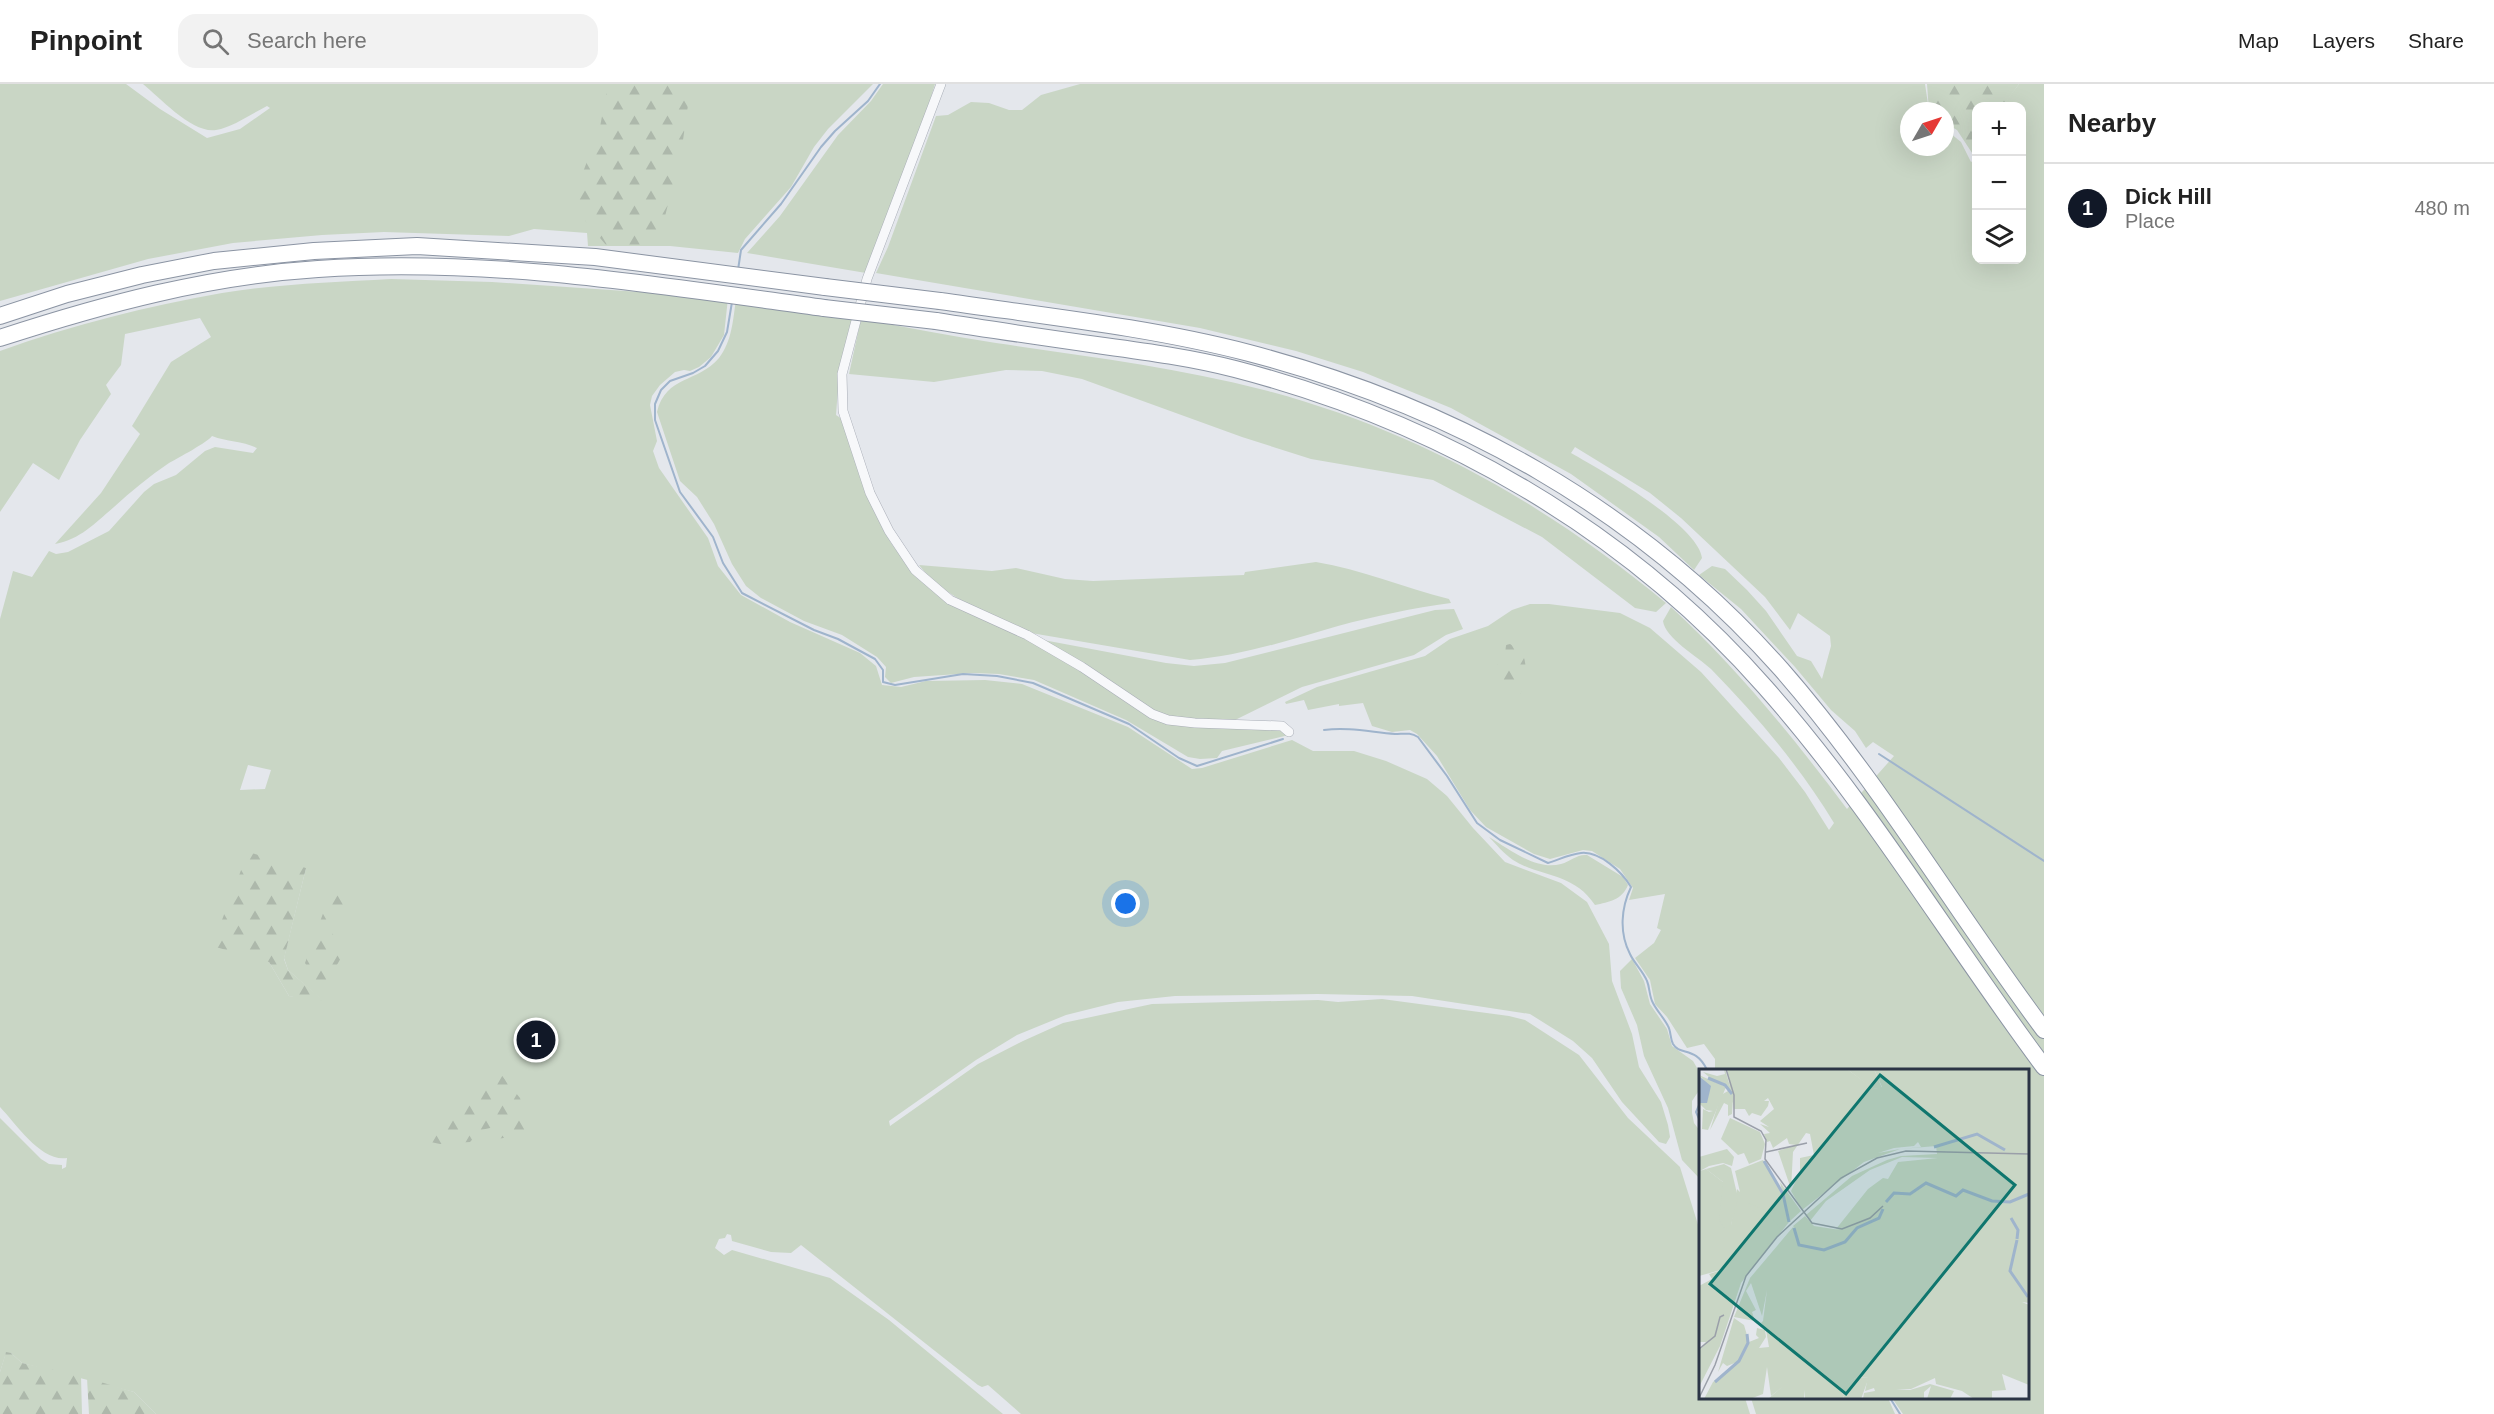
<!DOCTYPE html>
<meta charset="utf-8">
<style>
body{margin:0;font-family:Helvetica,sans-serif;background:#f2f2f2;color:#222}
.controls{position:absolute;right:18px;top:18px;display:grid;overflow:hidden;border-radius:12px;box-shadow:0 6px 24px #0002}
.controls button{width:54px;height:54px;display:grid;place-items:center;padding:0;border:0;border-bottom:2px solid #e0e0e0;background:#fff;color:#222;font:30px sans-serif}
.compass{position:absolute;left:1900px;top:18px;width:54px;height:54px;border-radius:50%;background:#fff;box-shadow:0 6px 24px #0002;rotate:51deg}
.you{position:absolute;left:1126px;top:820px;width:21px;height:21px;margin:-15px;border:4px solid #fff;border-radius:50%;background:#1a73e8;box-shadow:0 0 0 9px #1a73e833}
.badge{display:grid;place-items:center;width:39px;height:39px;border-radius:50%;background:#111827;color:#fff;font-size:20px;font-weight:700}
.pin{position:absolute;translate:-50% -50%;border:3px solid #fff;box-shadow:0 2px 6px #0006}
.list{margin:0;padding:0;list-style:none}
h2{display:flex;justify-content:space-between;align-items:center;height:78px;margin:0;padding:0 24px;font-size:26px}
h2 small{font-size:20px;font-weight:400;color:#767676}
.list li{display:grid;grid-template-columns:39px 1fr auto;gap:18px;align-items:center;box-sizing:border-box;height:90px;padding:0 24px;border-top:2px solid #e0e0e0}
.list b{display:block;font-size:22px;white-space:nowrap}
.list p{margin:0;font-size:20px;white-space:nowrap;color:#767676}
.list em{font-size:20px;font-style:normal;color:#767676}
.icon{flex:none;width:33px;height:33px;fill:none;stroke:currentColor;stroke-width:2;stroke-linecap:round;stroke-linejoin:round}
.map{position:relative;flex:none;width:2044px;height:1330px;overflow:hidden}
header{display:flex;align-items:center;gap:36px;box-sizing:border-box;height:84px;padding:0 30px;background:#fff;border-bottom:2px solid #e0e0e0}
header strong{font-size:28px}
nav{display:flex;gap:33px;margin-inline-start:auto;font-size:21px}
.search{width:420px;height:54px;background:#f2f2f2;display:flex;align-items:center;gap:15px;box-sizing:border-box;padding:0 21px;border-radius:18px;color:#767676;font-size:22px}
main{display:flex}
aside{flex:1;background:#fff}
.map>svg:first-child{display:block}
.grass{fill:#c9d6c5;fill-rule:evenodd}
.forest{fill:url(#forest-firs)}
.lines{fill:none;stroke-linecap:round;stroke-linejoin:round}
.stream{stroke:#9fb4cc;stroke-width:2}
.minor-casing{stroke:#a9aeb7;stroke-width:10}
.motorway-casing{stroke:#8b94a3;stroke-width:18}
.minor{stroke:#f7f8fa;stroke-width:9}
.motorway{stroke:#fff;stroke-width:16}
.motorway-bridge-casing{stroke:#8b94a3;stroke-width:18;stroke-linecap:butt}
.motorway-bridge{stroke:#fff;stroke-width:16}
.inset-river{fill:none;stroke:#9fb4cc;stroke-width:3}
.inset-road{fill:none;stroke:#9a9fa9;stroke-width:1.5}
.view{fill:#0f766e;fill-opacity:0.15;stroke:#0f766e;stroke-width:3}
.inset-edge{fill:none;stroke:#2b3445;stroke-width:3}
</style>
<header>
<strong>Pinpoint</strong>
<div class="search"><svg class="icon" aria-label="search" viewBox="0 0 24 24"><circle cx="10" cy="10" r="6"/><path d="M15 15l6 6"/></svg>Search here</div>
<nav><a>Map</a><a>Layers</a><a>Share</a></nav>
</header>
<main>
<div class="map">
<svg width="2044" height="1330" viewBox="0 0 2044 1330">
<defs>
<pattern id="forest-firs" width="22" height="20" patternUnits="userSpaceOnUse" patternTransform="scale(1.5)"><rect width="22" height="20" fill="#c9d6c5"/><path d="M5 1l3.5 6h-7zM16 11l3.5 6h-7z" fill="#adb8ab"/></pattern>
</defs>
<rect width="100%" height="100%" fill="#e4e7ec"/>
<g class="grass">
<path d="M0 0H126L160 25 207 54 240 45 270 24 267 22C251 30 233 43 216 46 193 50 160 14 143 0H873L828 45 814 63 791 103 745 155 738 169 670 162H588L587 149 534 145 509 152 384 148 322 151 233 159 148 175 0 217Z"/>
<path d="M883 0H935L909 85 866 189 747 169 780 132 838 51 871 17Z"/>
<path d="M1080 0H1925L1929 27H1909V63H1945V45L1961 58 1971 78 1976 75V176H2022V22H2002L2019 0H2044V1330H1903L1892 1314H2028V986H1715V975L1704 960 1687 964 1667 933 1655 920 1650 896 1635 874 1654 859 1661 846 1657 844 1665 810 1629 816 1633 804 1620 785 1592 767 1583 766 1550 775 1534 770 1486 743 1470 726 1437 672 1417 650 1410 646 1392 648 1372 642 1363 619 1339 622V620L1308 626 1304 616 1286 620 1285 618 1317 603 1425 572 1450 555 1488 542 1512 526 1530 520H1549L1620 529 1650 544 1701 588 1779 674 1805 708 1829 746 1834 739C1800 683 1757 632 1711 585 1698 573 1665 554 1663 537L1671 523C1737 584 1793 653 1847 725L1894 672 1873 658 1866 664 1855 647 1831 626 1795 583 1741 525 1699 491 1712 482 1725 485 1747 506 1766 527 1797 572 1811 577 1822 595 1831 562 1830 552 1798 529 1790 546 1765 513 1681 434 1650 409 1575 363 1571 369C1601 386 1698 441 1702 474L1694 486 1659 453 1571 390 1451 324 1363 288 1296 267 1200 244 876 189 888 163 936 32 948 31 971 18 989 19 1009 26H1022L1041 11Z"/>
<path d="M391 195 492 198 728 214 724 251 711 273 699 283 690 287 684 286 675 288 660 301 652 312 650 321 657 357 653 367 659 384 708 454 718 482 741 511 790 538 860 569 876 582 882 601 901 603 926 597 985 596 1022 600 1128 643 1192 685 1202 684 1292 656 1313 667H1354L1386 677 1427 695 1447 712 1473 744 1505 778 1561 799 1587 818 1609 860 1612 897 1632 950 1639 983 1661 1018 1668 1041 1670 1053 1666 1060 1659 1058 1622 1018 1592 974 1573 957 1530 930 1412 912 1318 910 1175 912 1118 918 1066 931 1017 951 976 976 889 1037 890 1042 978 980 1023 957 1063 939 1152 920 1318 916 1338 918 1382 915 1509 932 1525 936 1579 971 1628 1034 1680 1083 1700 1147V1314H1745L1750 1330H1021L988 1301 982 1303 978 1301 801 1161 791 1169 771 1168 732 1157 731 1151 727 1150 725 1154 719 1155 715 1164 724 1171 732 1166 830 1194 889 1236 1003 1330H156L134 1308 22 1279 11 1269H6L0 1288V1034L41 1075 49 1080 62 1081V1085L66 1083 67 1074C41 1078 17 1041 0 1023V535L13 487 32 493 49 467 56 470 68 468 109 447 144 408 154 400 176 391 205 367 215 363 253 369 257 364C243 357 227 358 212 352 208 358 178 374 169 379 150 392 131 407 114 423 95 439 81 455 55 460L101 409 140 350 132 342 171 278 211 253 200 234 125 250 121 281 106 301 111 310 80 356 59 396 33 379 0 428V267C72 241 147 222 222 209 278 200 335 198 391 195ZM248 681 271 686 265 705 240 706ZM306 784 284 874 288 886 322 916 289 912 269 878Z"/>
<path d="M736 215 853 233 839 290 836 331 842 335 870 417 891 459 915 492 934 508 950 519 1031 557 1096 595 1151 632 1276 643 1289 651 1222 667 1217 674 1200 675 1188 673 1126 636 1034 596 999 590 973 589 914 593 891 599 885 593 886 583 877 573 842 551 804 537 761 514 746 502 732 480 714 440 697 413 680 397 657 328C666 291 698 299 719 274 732 257 733 236 736 215Z"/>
<path d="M861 235C906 243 951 252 996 259 1085 272 1176 283 1264 306 1416 346 1546 420 1666 519L1656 528 1635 524 1542 453 1433 396 1311 375 1242 353 1082 295 1042 287 1006 286 934 298 849 290Z"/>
<path d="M1316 478C1361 485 1404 504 1449 515L1451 519C1413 524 1375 532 1338 542 1289 556 1241 572 1190 576L1031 549 962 517 934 499 919 481 992 487 1016 484 1065 495 1093 497 1244 491 1245 488Z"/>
<path d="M1454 525 1463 545 1446 551 1414 571 1302 603 1229 639 1176 635 1157 629 1110 597 1038 555 1166 579 1194 582 1225 579 1435 526Z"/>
<path d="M1489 753C1509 765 1536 787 1561 780 1571 777 1577 770 1587 771L1623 793 1628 801C1622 816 1609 818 1595 821 1573 788 1542 794 1513 776 1504 770 1496 760 1489 753Z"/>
<path d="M1632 875 1644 897 1650 920 1667 945 1672 962 1693 977 1700 989V1005L1692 1017V1029L1694 1039 1700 1047V1095L1682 1076 1668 1024 1644 972 1637 941 1621 904 1620 887Z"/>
<path d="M1751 1314H1888L1895 1330H1756Z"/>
</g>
<g class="forest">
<path d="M608 0H691L682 63 658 161H606L571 120 600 43Z"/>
<path d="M1927 0H2019L2003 22H1976V75L1957 46 1945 39V27H1929Z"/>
<path d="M1510 560 1521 567C1529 580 1526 601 1518 614H1512L1493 601 1492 588 1505 571 1506 561Z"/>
<path d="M248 768 306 784 284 875 288 886 323 916 316 918 289 912 269 878 212 862Z"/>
<path d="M337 806 351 817 332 848 342 872 325 902 316 898 305 879 325 824Z"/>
<path d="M499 988 520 1014 527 1037 523 1051 497 1055 499 1042 481 1046 470 1058 440 1060 426 1057Z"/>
<path d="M6 1268 11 1269 22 1279 81 1292 82 1330H0V1288Z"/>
<path d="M87 1294 134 1308 156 1330H89Z"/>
</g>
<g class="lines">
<g class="stream">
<path d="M738 186 741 166 781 120 821 63 835 47 868 17 880 0"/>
<path d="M732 218 727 248 718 267 705 282 693 289 670 297 661 306 655 320V336L680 408 713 453 723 479 742 509 814 546 838 555 875 575 883 586V598L895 601 963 590 997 592 1033 599 1129 640 1179 674 1197 682 1283 655"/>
<path d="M1324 646C1349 643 1370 648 1395 650 1404 650 1410 648 1418 653L1447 692 1477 739 1500 756 1548 779C1558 776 1570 770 1581 769 1600 767 1622 788 1631 803 1621 824 1619 849 1630 870 1634 879 1643 887 1647 897 1650 904 1649 912 1653 919 1657 927 1664 934 1668 942 1671 947 1670 954 1673 960 1680 972 1696 962 1707 986"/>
<path d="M1879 670 2044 777"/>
<path d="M1700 1019 1696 1028 1700 1037"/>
<path d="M1890 1314 1900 1330"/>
</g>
<defs>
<path id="minor" d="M941 0 867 195 842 290 843 327 870 409 889 447 915 486 950 516 1027 551 1082 583 1152 630 1168 636 1195 639 1282 642 1289 648"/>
<g id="motorway">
<path d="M940 217C1043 232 1149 243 1249 269 1455 323 1639 425 1781 585 1879 697 1955 827 2044 946"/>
<path d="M0 232 67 210 142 191 214 177 314 167 417 162 595 173 825 203"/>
<path d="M936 237C992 246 1048 254 1104 262 1148 268 1192 274 1235 285 1439 338 1625 444 1765 603 1869 720 1950 857 2044 983"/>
<path d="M0 254C104 220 209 192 318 185 487 173 657 201 824 224"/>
</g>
</defs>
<use href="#minor" class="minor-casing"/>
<use href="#motorway" class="motorway-casing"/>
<use href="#minor" class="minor"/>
<use href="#motorway" class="motorway"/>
<defs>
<g id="motorway-bridge">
<path d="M825 203 940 217"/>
<path d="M824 224 936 237"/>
</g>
</defs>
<use href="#motorway-bridge" class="motorway-bridge-casing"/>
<use href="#motorway-bridge" class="motorway-bridge"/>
</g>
<g transform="translate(1699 985)">
<rect width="330" height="330" fill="#e4e7ec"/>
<path d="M25 0H26L34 28 33 45 29 47V36L25 34 11 61 22 26 29 22 27 16H20L4 3 18 7 26 5ZM28 0H148L175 20 183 18 175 0H330V234L323 233 330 236V316L303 305 307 321 293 322V330H275L263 322 237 315 236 309 212 320H197L211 321 231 315 255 322 251 330H228L232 317 225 323V330H164L165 324 176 322 175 319 166 322 169 308 156 309 142 319 145 330H106V321L105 330H69L83 318 72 327 68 298 64 325 51 330H5L14 313 38 293 28 297 24 294 19 303 35 249 45 256 50 273 60 269 57 266 58 259 66 261 67 268 60 279 70 278 67 261 72 264 62 254 64 252 68 221 63 247 52 214 47 222 57 241 53 243 56 252 35 248 51 209 94 158 97 161 94 157 106 147 115 157 141 161 137 160 169 120 184 109 189 110 199 93 239 89 203 88 171 101 127 132 111 152 107 146 153 107 188 91 202 87 238 85 237 77 202 80 222 78 219 73 215 77 195 79 179 84 201 80 165 93 103 141 92 122 101 103V89L115 86 111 65 107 64 94 83 92 120 79 82 97 76 90 75 88 69 74 79 71 72 68 73 65 65 71 64 61 55 70 58 61 52 75 40 69 29 65 32H70L69 37 62 47 53 44 50 47 46 40H35ZM31 49 61 63 66 75 62 90 50 95 45 84 39 86 22 70ZM28 80 35 88 33 97 24 94 10 97 1 102 7 100 24 113V136L32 156 38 120 41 123 36 102 64 91 84 125 87 142 81 113 102 142 91 152 88 143 90 153 42 214 21 277 0 318V281L7 273H0V217L13 210 10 205 29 199 0 207V88Z" fill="#c9d6c5"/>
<path d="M148 0H175L183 19 174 20ZM0 6 27 18 9 61 3 60 4 40 10 43 14 42 7 41 0 34H7L11 18ZM25 95 32 99 39 129 32 156 26 160 20 151 24 113 7 100ZM49 134 66 141 74 150 82 161 78 166H71ZM170 308 162 330H145L142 318 156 309Z" fill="#c9d6c5"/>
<path d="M0 7 12 17 8 34H0Z" fill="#9fb4cc"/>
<path class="inset-river" d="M9 9 26 16 33 25M235 78 278 65 306 81M65 92 84 125 90 153M187 133 195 124 211 125 227 114 257 127 264 121 293 132 311 133 330 125M312 149 319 161 318 170M95 159 100 176 125 181 146 173 158 159 180 149 184 140M318 171 311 202 329 228M16 313 40 292 49 274 48 265"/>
<path class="inset-road" d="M27 0 35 26V48L62 62 67 71 66 90 113 154 143 160 171 149 184 137M67 83 108 74M0 280 16 267 21 248 25 246M0 329 16 296 47 207 78 168 142 109 178 89 207 82 330 85"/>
<path class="view" d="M181 6 316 116 147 325 11 215Z"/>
<rect width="330" height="330" class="inset-edge"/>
</g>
</svg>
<div class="controls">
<button>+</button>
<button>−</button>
<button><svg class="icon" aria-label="layers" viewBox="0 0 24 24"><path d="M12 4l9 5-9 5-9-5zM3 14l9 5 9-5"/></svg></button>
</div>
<svg class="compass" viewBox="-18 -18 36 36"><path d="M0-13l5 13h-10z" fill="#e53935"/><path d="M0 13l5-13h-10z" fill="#767676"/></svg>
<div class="you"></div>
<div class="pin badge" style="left:536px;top:956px">1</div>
</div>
<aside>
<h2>Nearby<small></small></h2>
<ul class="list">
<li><span class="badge">1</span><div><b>Dick Hill</b><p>Place</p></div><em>480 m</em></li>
</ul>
</aside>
</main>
